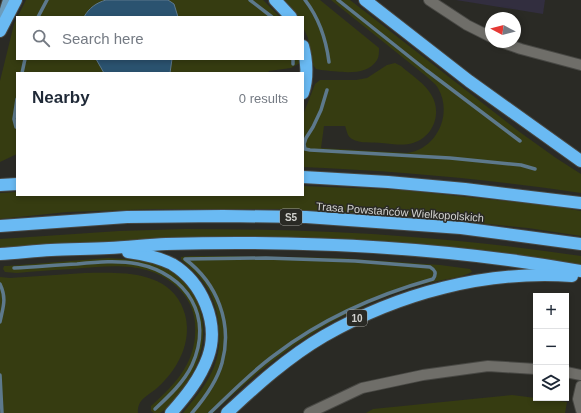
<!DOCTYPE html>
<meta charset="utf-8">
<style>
body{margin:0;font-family:Arial,sans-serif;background:#f6f6f7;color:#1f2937}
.controls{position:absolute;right:12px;bottom:12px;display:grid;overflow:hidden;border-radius:0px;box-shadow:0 2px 6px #0003}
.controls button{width:36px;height:36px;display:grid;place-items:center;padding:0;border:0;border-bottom:1px solid #e0e1e3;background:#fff;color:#1f2937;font:20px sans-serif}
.compass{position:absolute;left:485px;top:12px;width:36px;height:36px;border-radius:50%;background:#fff;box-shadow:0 2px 6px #0003;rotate:277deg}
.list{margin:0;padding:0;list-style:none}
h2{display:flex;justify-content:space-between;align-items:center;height:52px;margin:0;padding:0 16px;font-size:17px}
h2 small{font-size:13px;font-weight:400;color:#747a83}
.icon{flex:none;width:22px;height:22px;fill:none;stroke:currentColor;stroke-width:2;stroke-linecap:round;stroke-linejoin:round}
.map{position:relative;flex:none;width:581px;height:413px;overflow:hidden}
.search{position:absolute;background:#fff;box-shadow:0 2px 6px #0003;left:16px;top:16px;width:288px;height:44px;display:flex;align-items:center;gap:10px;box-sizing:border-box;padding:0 14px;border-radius:0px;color:#747a83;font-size:15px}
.panel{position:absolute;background:#fff;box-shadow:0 2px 6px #0003;left:16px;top:72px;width:288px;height:124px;border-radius:0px}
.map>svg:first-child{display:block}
.commercial{fill:#322e3f}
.green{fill:#363c11}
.water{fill:#2b5370;stroke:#5d798c}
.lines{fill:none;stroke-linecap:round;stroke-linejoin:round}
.stream{stroke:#5d798c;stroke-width:3.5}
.minor-casing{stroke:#484844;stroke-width:12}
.primary-casing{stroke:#484844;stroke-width:12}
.motorway-casing{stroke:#484844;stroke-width:14}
.minor{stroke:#6f6e69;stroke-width:10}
.primary{stroke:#6c9cbc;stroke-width:10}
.motorway{stroke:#6abaf3;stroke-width:12}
.labels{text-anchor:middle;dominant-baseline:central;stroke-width:3;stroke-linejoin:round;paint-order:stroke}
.shield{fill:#2a2a25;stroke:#a0a09c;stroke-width:1}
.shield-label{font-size:10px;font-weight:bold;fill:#d2d2cf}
.street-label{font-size:11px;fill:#d2d2cf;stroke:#2a2a25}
</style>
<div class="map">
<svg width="581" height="413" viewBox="0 0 581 413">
<rect width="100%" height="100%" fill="#2a2a25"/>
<path class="commercial" d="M456 0H545L543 14Z"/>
<g class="green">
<path d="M26 0H106C96 3 89 8 84 17H17V59H96L104 73H17V154L0 162V81L14 24Z"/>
<path d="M168 0H263L280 17H178L174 4Z"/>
<path d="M284 0H320L379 48C379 52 379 57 377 60 366 78 337 71 321 70L316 69 313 65 308 38 303 27V17H297L292 8Z"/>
<path d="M331 0H350L521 133 556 158 581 174V193C488 179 397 171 303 167V115L315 84 320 80H356L367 78 387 65 395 63 401 66C411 75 426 84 432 96 442 114 433 137 413 143 404 146 392 144 382 143 373 142 360 144 352 139 347 136 347 131 345 126H324L321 148 407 153C437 149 453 114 438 88 435 83 430 80 426 76Z"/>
<path d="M172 59H300V63L291 68 269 71 268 73H170Z"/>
<path d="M303 186 402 190 553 206 581 211V236L528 228 393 214 277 209H155L67 212 0 219V193L17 192V195H303Z"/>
<path d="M185 229C260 229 336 231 412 237 469 241 525 248 581 256V267L415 247 0 250V239L119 231Z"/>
<path d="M190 256H229L342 258 440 265 470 269 472 272C461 278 445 279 433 282 419 285 404 290 390 295 318 323 268 361 213 413H183C209 382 224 362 218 320 216 306 212 294 204 283 197 273 188 267 181 259V257Z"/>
<path d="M108 258C128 259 152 260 170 271 211 297 212 350 184 386 177 394 170 407 160 413H154L151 411V406C177 383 198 360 195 323 194 309 187 296 176 286 147 260 108 266 72 269 53 270 35 271 17 273L5 272 3 269 4 266H7Z"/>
<path d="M85 273C117 273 163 269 181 304 196 334 181 367 157 388 148 396 137 399 138 413H0V277L10 278Z"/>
<path d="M512 395 567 402 565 413H366L373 409Z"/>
</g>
<g class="water">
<path d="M106 0H168L174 4 178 17H84C89 8 96 3 106 0Z"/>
<path d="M96 59H172L170 73H104Z"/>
</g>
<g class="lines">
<g class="stream">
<path d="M250 0 272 17"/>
<path d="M305 0C319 18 326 39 329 62"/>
<path d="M338 0 426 70 520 141"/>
<path d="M38 17 47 0"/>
<path d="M293 59V64"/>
<path d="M22 73 25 59"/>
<path d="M327 90 321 110 313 127 306 138 304 144 305 149 310 150 450 158 521 165 535 169"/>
<path d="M16 127 14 119 17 99"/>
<path d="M14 268C35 267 56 265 77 264 97 262 118 260 138 264 187 274 214 317 192 365 184 382 169 396 155 409"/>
<path d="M0 284C7 299 3 307 0 322"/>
<path d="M0 375 2 413"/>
<path d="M192 413C204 399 217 381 222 363 233 323 217 283 185 259L266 258 355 261 430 267C435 270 437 273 433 279 376 295 323 318 276 354 252 371 231 393 210 413"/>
</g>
<defs>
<g id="minor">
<path d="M429 0 467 25 491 37"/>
<path d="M501 42 521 49 581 65"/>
<path d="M566 372 581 375"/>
<path d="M581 386 578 399 581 410"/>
<path d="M309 413 362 388 423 375 488 366 536 369"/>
</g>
<path id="primary" d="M1 22 8 0"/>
<g id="motorway">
<path d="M275 0 291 17"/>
<path d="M365 0 469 81 581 161"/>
<path d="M0 31 16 0"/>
<path d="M303 46C307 60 308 79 303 93"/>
<path d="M303 177 388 182 465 189 581 203"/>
<path d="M0 185 17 184"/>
<path d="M0 226 127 217 223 216 306 217 461 228 581 244"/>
<path d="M128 252C143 254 158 257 172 264 202 282 220 323 208 357 200 379 186 396 171 413"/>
<path d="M0 254C17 253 34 251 51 250 70 249 89 249 109 248 128 247 147 245 166 244 304 240 444 247 581 271"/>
<path d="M227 413C257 385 288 357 324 336 399 293 486 270 572 276"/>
</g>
</defs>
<use href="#minor" class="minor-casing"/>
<use href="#primary" class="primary-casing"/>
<use href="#motorway" class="motorway-casing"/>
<use href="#minor" class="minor"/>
<use href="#primary" class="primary"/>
<use href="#motorway" class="motorway"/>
</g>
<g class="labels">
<g class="shield">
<rect x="280" y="209" width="22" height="16" rx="3"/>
<rect x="347" y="310" width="20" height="16" rx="3"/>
</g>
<g class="shield-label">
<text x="291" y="217">S5</text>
<text x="357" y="318">10</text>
</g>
<g class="street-label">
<text transform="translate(400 212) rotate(4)">Trasa Powstańców Wielkopolskich</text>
</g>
</g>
</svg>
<div class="controls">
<button>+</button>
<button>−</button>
<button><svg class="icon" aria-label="layers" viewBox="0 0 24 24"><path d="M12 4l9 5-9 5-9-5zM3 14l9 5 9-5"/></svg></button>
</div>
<svg class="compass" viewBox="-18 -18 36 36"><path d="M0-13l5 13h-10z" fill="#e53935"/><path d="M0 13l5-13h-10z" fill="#747a83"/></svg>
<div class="search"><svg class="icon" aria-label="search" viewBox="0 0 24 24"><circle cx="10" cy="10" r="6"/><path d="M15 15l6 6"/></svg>Search here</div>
<section class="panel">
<h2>Nearby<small>0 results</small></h2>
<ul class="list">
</ul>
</section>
</div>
